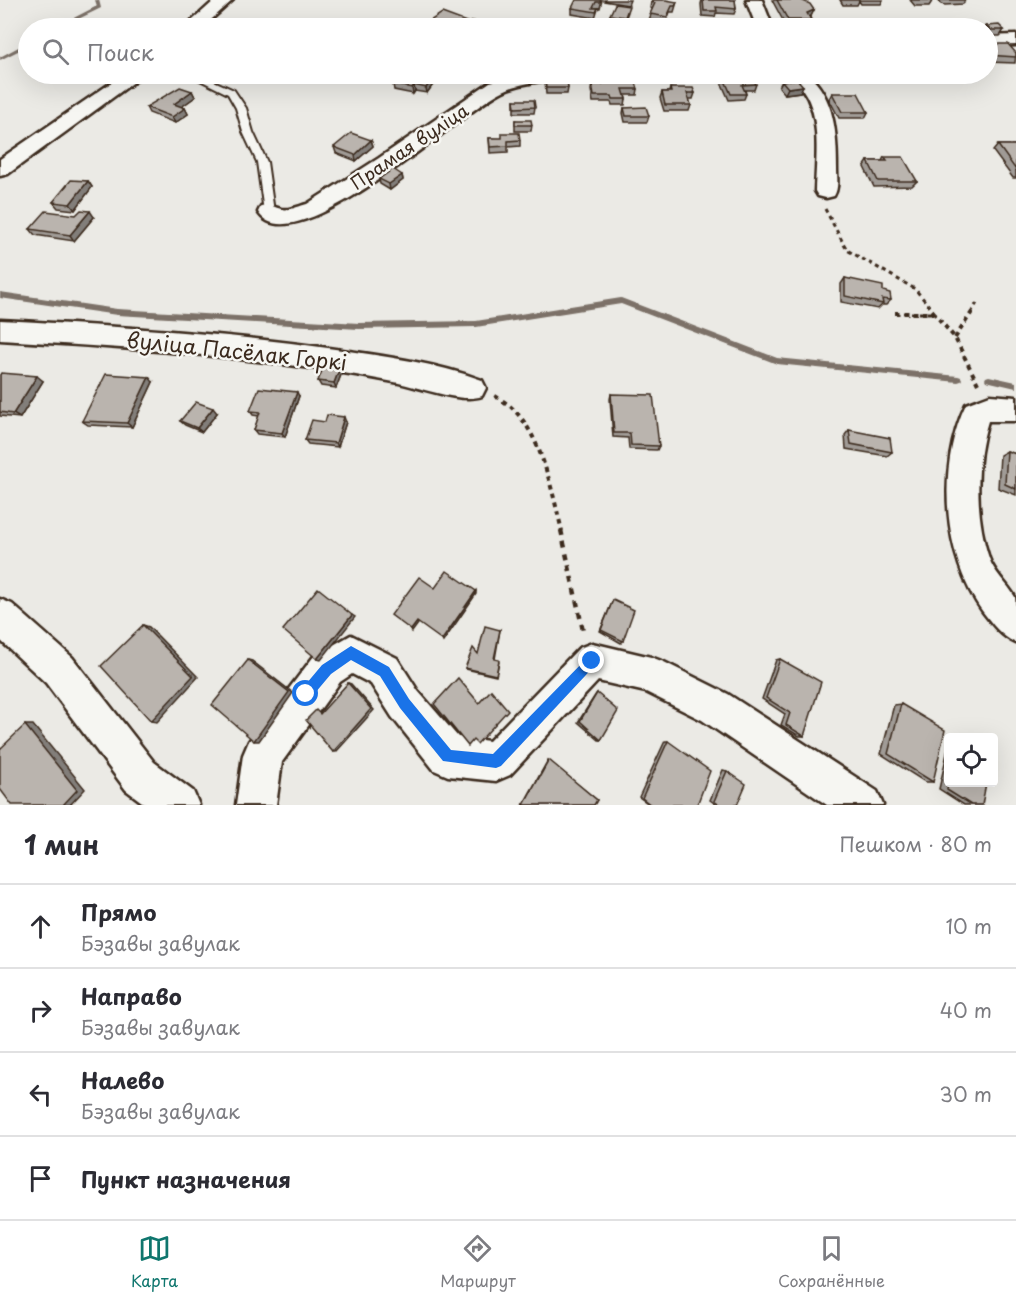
<!DOCTYPE html>
<html lang="ru">
<meta charset="utf-8">
<style>
body{margin:0;font-family:"Playpen Sans",sans-serif;background:#f7f7f7;color:#2b2b33}
.controls{position:absolute;right:18px;bottom:18px;display:grid;overflow:hidden;border-radius:6px;box-shadow:0 6px 24px #0002}
.controls button{width:54px;height:54px;display:grid;place-items:center;padding:0;border:0;border-bottom:2px solid #e1e1e2;background:#fff;color:#2b2b33;font:30px sans-serif}
.stop{position:absolute;width:18px;height:18px;margin:-14px;border:4px solid #1a73e8;border-radius:50%;background:#fff}
.stop.end{background:#1a73e8;border-color:#fff;box-shadow:0 2px 6px #0008}
.list{margin:0;padding:0;list-style:none}
h2{display:flex;justify-content:space-between;align-items:center;height:78px;margin:0;padding:0 24px;font-size:26px}
h2 small{font-size:20px;font-weight:400;color:#7c7c81}
.list li{display:grid;grid-template-columns:39px 1fr auto;gap:18px;align-items:center;box-sizing:border-box;height:84px;padding:0 24px;border-top:2px solid #e1e1e2}
.list b{display:block;font-size:22px;white-space:nowrap}
.list p{margin:0;font-size:20px;white-space:nowrap;color:#7c7c81}
.list em{font-size:20px;font-style:normal;color:#7c7c81}
.icon{flex:none;width:33px;height:33px;fill:none;stroke:currentColor;stroke-width:2;stroke-linecap:round;stroke-linejoin:round}
.map{position:relative;flex:none;width:1016px;height:805px;overflow:hidden}
.search{position:absolute;background:#fff;box-shadow:0 6px 24px #0002;left:18px;right:18px;top:18px;height:66px;display:flex;align-items:center;gap:15px;box-sizing:border-box;padding:0 21px;border-radius:33px;color:#7c7c81;font-size:22px}
.sheet{height:414px;background:#fff}
nav{display:flex;justify-content:space-around;align-items:center;box-sizing:border-box;height:84px;border-top:2px solid #e1e1e2;background:#fff;font-size:16px;color:#7c7c81}
nav a{display:grid;justify-items:center;gap:3px}
nav .on{color:#0f766e}
.map>svg:first-child{display:block}
.lines{fill:none;stroke-linecap:round;stroke-linejoin:round}
.stream{fill:#7c7167;fill-rule:evenodd}
.lane-casing{stroke:#3b2a1e;stroke-width:4}
.street-casing{stroke:#3b2a1e;stroke-width:5}
.path-far2{stroke:#3b2a1e;stroke-width:3;stroke-dasharray:4 4;stroke-linecap:butt}
.path-far1{stroke:#3b2a1e;stroke-width:4;stroke-dasharray:4.5 4.5;stroke-linecap:butt}
.path{stroke:#3b2a1e;stroke-width:4.5;stroke-dasharray:6 6;stroke-linecap:butt}
.lane{fill:#f6f6f2;fill-rule:evenodd}
.street{fill:#f6f6f2;fill-rule:evenodd}
.wall{fill:#a09b96;stroke:#3b2a1e;stroke-width:1.5}
.shaded-wall{fill:#827e7a;stroke:#3b2a1e;stroke-width:1.5}
.building{fill:#bab4ae;stroke:#3b2a1e;stroke-width:1.5}
.route{fill:#1a73e8}
.labels{text-anchor:middle;dominant-baseline:central;stroke-width:5;stroke-linejoin:round;paint-order:stroke}
.far-street-label{font-size:18px;fill:#3b2a1e;stroke:#f6f6f2}
.street-label{font-size:21px;fill:#3b2a1e;stroke:#f6f6f2}
</style>
<div class="map">
<svg width="1016" height="805" viewBox="0 0 1016 805">
<rect width="100%" height="100%" fill="#ebeae5"/>
<filter id="ink" filterUnits="userSpaceOnUse"><feTurbulence type="fractalNoise" baseFrequency=".0167" numOctaves="2"/><feDisplacementMap in="SourceGraphic" scale="12" xChannelSelector="R" yChannelSelector="G"/><feConvolveMatrix kernelMatrix="1 2 1 2 8 2 1 2 1" color-interpolation-filters="sRGB"/></filter>
<g filter="url(#ink)">
<g class="lines">
<g class="stream">
<path d="M95 0H99L101 8 60 28H56V27L97 6Z"/>
<path d="M26 43H28V46L0 60V57Z"/>
<path d="M0 292 117 309 359 323 476 321 621 298 777 358 958 376 961 377 962 379 961 381 958 382 777 364 621 304 476 327 359 329 117 315 0 298Z"/>
<path d="M989 376 1016 382V388L986 381 985 379 986 377Z"/>
</g>
<defs>
<path id="lane" d="M188 74H198L234 90 246 108 253 132 267 162 274 212 273 215H265L264 212 257 162 243 132 236 108 228 94Z"/>
<g id="street">
<path d="M215 0H233L202 28H184Z"/>
<path d="M746 0H762L773 28H757Z"/>
<path d="M1016 35V45L988 46V36Z"/>
<path d="M124 74H145L8 174 0 176V159Z"/>
<path d="M527 74H559L557 78C540 82 518 83 503 91 464 109 292 269 258 212L261 206C270 204 273 207 281 209 290 211 299 206 307 204L379 158 490 82Z"/>
<path d="M787 74H807C835 96 837 136 837 169 837 178 839 188 834 196L826 198 818 196 815 191C816 161 822 117 803 90 799 84 791 80 787 74Z"/>
<path d="M0 320C112 326 224 333 335 349 384 356 436 363 482 380L486 388 482 396C461 404 417 386 394 382 264 357 132 348 0 340Z"/>
<path d="M990 395 1016 397V421H988C975 462 975 517 989 558 994 573 1007 583 1015 597 1016 605 1016 632 1016 643 1001 636 993 625 983 612 943 557 936 466 966 404Z"/>
<path d="M0 599 12 604 72 657 154 762 193 791 199 805H146L126 790 46 683 0 640Z"/>
<path d="M351 635 397 658 418 691 458 737 489 741 579 648 592 643 651 657 664 662 728 694 877 791 883 805H827L702 720 646 692 598 681 510 775 496 781 448 776 434 770 392 717 371 684 352 674 340 682 282 762 276 805H236L243 755 249 741 314 656Z"/>
</g>
</defs>
<use href="#lane" class="lane-casing"/>
<use href="#street" class="street-casing"/>
<g class="path-far2">
<path d="M825 209 847 250 915 289 935 313"/>
<path d="M895 313H935"/>
<path d="M971 313 977 303"/>
</g>
<g class="path-far1">
<path d="M933 312 955 338 979 386"/>
<path d="M895 313H935"/>
<path d="M955 338 972 312"/>
<path d="M495 396C501 400 509 404 514 410 542 437 553 495 562 531"/>
</g>
<path class="path" d="M561 530 584 635"/>
<use href="#lane" class="lane"/>
<use href="#street" class="street"/>
</g>
<g class="wall">
<path d="M602 0 600 8H595H598L595 18 572 14V8Z"/>
<path d="M604 0H630L628 5 604 1Z"/>
<path d="M702 0H735L736 9 734 14 716 13 715 17 702 16 701 4Z"/>
<path d="M772 0H804L803 1 814 10 811 16 810 17 811 20 809 25 786 26Z"/>
<path d="M840 0H883L881 4H861L859 1 857 5H843Z"/>
<path d="M910 0H933L929 6H915Z"/>
<path d="M938 0H965L963 4 945 5 941 4Z"/>
<path d="M651 2H677L674 12H670L666 23 649 20 653 9 650 8Z"/>
<path d="M628 12 624 23 610 21V15Z"/>
<path d="M986 26 1004 30 1000 36H987V28H984Z"/>
<path d="M993 44 1016 53 1015 63 987 62V47H991Z"/>
<path d="M436 74 437 79 427 93 415 91 413 94 394 90 393 84Z"/>
<path d="M599 74 619 76 631 79 638 89 637 95H625L626 99 625 105H612L611 102H593L591 90 592 84H599L598 78Z"/>
<path d="M723 76 756 84 754 90H745L746 94 744 99 729 100 721 82Z"/>
<path d="M545 80 568 88 567 94H546Z"/>
<path d="M782 81 800 92 785 94 779 87Z"/>
<path d="M670 88 695 93 693 99H689L691 105 689 111H664L660 98 662 92H669Z"/>
<path d="M192 91 195 97 181 107 185 108 188 114 175 123 149 113 146 107Z"/>
<path d="M832 93 868 112 865 118H839L829 99Z"/>
<path d="M514 100 535 107 534 113H514Z"/>
<path d="M624 108 649 116 647 122H625L623 113Z"/>
<path d="M515 120 532 125 531 131H515Z"/>
<path d="M489 138 520 140V146L508 147V152L490 153Z"/>
<path d="M371 140 373 146 356 161 336 153 334 147Z"/>
<path d="M998 145H1016V178H1013L993 151Z"/>
<path d="M884 157 917 181 912 186 874 187 864 167 868 161H882Z"/>
<path d="M402 175 403 180 390 190 380 184 379 179Z"/>
<path d="M88 181 92 187 75 210 58 208 53 202Z"/>
<path d="M76 215 94 217 74 241 35 235 30 229Z"/>
<path d="M845 278 891 300 886 305H882L878 309 841 302V284Z"/>
<path d="M342 362 344 367 336 388 321 386 318 381Z"/>
<path d="M0 375 43 381 20 418 0 416Z"/>
<path d="M153 382 132 427 88 425 82 421Z"/>
<path d="M611 394 659 446 657 450 629 449 628 438 613 437 610 399Z"/>
<path d="M299 396 285 437 257 434 254 430 259 416 253 415 250 411Z"/>
<path d="M217 413 202 432 185 425 180 421Z"/>
<path d="M325 422H346L338 447 308 444 305 440Z"/>
<path d="M849 430 892 452 887 456 846 449 845 435Z"/>
<path d="M1007 451 1016 454V495L998 488 1000 455Z"/>
<path d="M613 600 623 641 621 643 600 631Z"/>
<path d="M500 630 495 659 499 662 496 676 466 669 465 668Z"/>
<path d="M780 659 804 736H799L781 725 785 714 762 699 776 660Z"/>
<path d="M597 693 601 740H599L578 722 596 694Z"/>
<path d="M901 704 933 782H925L881 754 894 705Z"/>
<path d="M665 741H668L697 805H650L639 797Z"/>
<path d="M948 749V783L982 805H964L939 789Z"/>
<path d="M548 760 597 800 594 805H523Z"/>
<path d="M723 770 727 771 737 805H717L710 800Z"/>
</g>
<g class="shaded-wall">
<path d="M814 10 811 16 805 19 807 13Z"/>
<path d="M436 74 437 79 427 93 426 88Z"/>
<path d="M414 85 415 91 413 94 412 88Z"/>
<path d="M803 86 800 92 785 94 788 88Z"/>
<path d="M192 91 195 97 177 110 174 104Z"/>
<path d="M185 108 188 114 175 123 172 117Z"/>
<path d="M371 140 373 146 356 161 355 155Z"/>
<path d="M402 175 403 180 390 190 389 184Z"/>
<path d="M88 181 92 187 75 210 70 204Z"/>
<path d="M90 211 94 217 74 241 70 235Z"/>
<path d="M342 362 344 367 336 388 334 383Z"/>
<path d="M37 376 43 381 20 418 13 414Z"/>
<path d="M149 377 153 382 132 427 127 423Z"/>
<path d="M297 392 299 396 285 437 282 433Z"/>
<path d="M213 408 217 413 202 432 197 428Z"/>
<path d="M344 417 346 422 338 447 336 443Z"/>
<path d="M476 591V594L443 642 442 640Z"/>
<path d="M352 615 355 617 321 660 317 659Z"/>
<path d="M417 622 418 624 412 632 411 630Z"/>
<path d="M143 625 149 627 198 677 157 722 151 721Z"/>
<path d="M248 660 252 661 293 693 259 741H254Z"/>
<path d="M348 683 351 684 374 710 336 752H333Z"/>
<path d="M25 725H33L85 789 70 805H63Z"/>
</g>
<g class="building">
<path d="M576 0H601L600 2H596L593 8H598L596 12 572 8Z"/>
<path d="M652 0H666L677 2 675 6H672L667 17 650 14 655 3 651 2Z"/>
<path d="M703 0H735L736 9 716 7 717 11H704Z"/>
<path d="M777 0H801L810 4 814 10 807 13 811 20H788Z"/>
<path d="M615 4 629 6 625 17 610 15Z"/>
<path d="M442 13 469 23 473 21 490 26 486 28H419Z"/>
<path d="M999 25 1004 30H991L986 26Z"/>
<path d="M993 44H1008L1016 53V57L987 55V47H995Z"/>
<path d="M401 74H436L426 88 414 85 412 88 393 84Z"/>
<path d="M599 74H619V76H630L631 79H635L638 89H623L626 99H613L612 96H594L592 84H602Z"/>
<path d="M751 75 756 84 742 85 746 94H731L723 76Z"/>
<path d="M797 79 803 86 788 88 782 81Z"/>
<path d="M545 80H567L568 88H546Z"/>
<path d="M180 87 192 91 174 104 185 108 172 117 146 107Z"/>
<path d="M670 88H693L695 93H687L691 105H665L662 92H671Z"/>
<path d="M832 93H858L868 112H842Z"/>
<path d="M514 100H534L535 107 515 108Z"/>
<path d="M646 107 649 116H626L624 108Z"/>
<path d="M515 120H531L532 125H515Z"/>
<path d="M351 133 371 140 355 155 334 147Z"/>
<path d="M502 133H519L520 140 508 141V146L490 147 489 138H502Z"/>
<path d="M998 145H1016V170Z"/>
<path d="M884 157H903L917 181H878L868 161H887Z"/>
<path d="M393 169 402 175 389 184 379 179Z"/>
<path d="M71 180 88 181 70 204 53 202Z"/>
<path d="M81 210 90 211 70 235 30 229 46 211 76 215Z"/>
<path d="M845 278 883 286V291L890 293 891 300 882 299 883 304 845 296Z"/>
<path d="M326 360 342 362 334 383 318 381Z"/>
<path d="M1 373 37 376 13 414 0 412V375Z"/>
<path d="M106 374 149 377 127 423 82 421Z"/>
<path d="M259 388 297 392 282 433 254 430 260 412 250 411Z"/>
<path d="M611 394 653 395 659 446 631 445 630 433H614Z"/>
<path d="M196 402 213 408 197 428 180 421Z"/>
<path d="M327 415 344 417 336 443 305 440 312 420 325 422Z"/>
<path d="M849 430 890 438 892 452 851 444Z"/>
<path d="M1007 451 1016 454V489L1005 484Z"/>
<path d="M447 571 476 591 442 640 417 622 411 630 391 615 419 577 435 588Z"/>
<path d="M318 588 352 615 317 659 283 630Z"/>
<path d="M613 600 634 610 623 641 601 630Z"/>
<path d="M143 625 193 676 151 721 101 666Z"/>
<path d="M485 626 500 630 494 659 499 660 496 675 465 668 473 648 478 654Z"/>
<path d="M780 659 821 682 804 736 786 725 790 713 766 698Z"/>
<path d="M248 660 289 692 254 741 212 705Z"/>
<path d="M458 678 479 703 491 690 508 710 477 744 473 740 468 746 434 704Z"/>
<path d="M348 683 371 709 333 752 306 720 316 710 320 714Z"/>
<path d="M597 693 618 711 601 740 580 721Z"/>
<path d="M901 704 945 730 933 782 888 754Z"/>
<path d="M25 725 77 790 63 805H12L0 789V749Z"/>
<path d="M668 741 710 771 697 805H651L642 798Z"/>
<path d="M549 760 597 800 594 805H524Z"/>
<path d="M727 771 746 784 737 805H720L714 801Z"/>
<path d="M948 782 986 783 982 805H971L947 790Z"/>
</g>
</g>
<path class="route" d="M351 646 389 667 409 699 451 750 493 754 588 657 592 655 597 657 599 661 501 766 496 768 443 761 400 708 380 676 351 660 331 674 310 699 306 701 301 699 299 694 301 690 322 665Z"/>
<g class="labels">
<g class="far-street-label">
<text transform="translate(409 146) rotate(-34)">Прамая вуліца</text>
</g>
<g class="street-label">
<text transform="translate(237 350) rotate(6)">вуліца Пасёлак Горкі</text>
</g>
</g>
</svg>
<div class="controls">
<button><svg class="icon" aria-label="locate" viewBox="0 0 24 24"><circle cx="12" cy="12" r="6"/><path d="M12 2v4M12 18v4M2 12h4M18 12h4"/></svg></button>
</div>
<div class="stop" style="left:306px;top:694px"></div>
<div class="stop end" style="left:592px;top:661px"></div>
<div class="search"><svg class="icon" aria-label="search" viewBox="0 0 24 24"><circle cx="10" cy="10" r="6"/><path d="M15 15l6 6"/></svg>Поиск</div>
</div>
<section class="sheet">
<h2>1 мин<small>Пешком · 80 m</small></h2>
<ul class="list">
<li><svg class="icon" aria-label="ahead" viewBox="0 0 24 24"><path d="M12 20V5M6 11l6-6 6 6"/></svg><div><b>Прямо</b><p>Бэзавы завулак</p></div><em>10 m</em></li>
<li><svg class="icon" aria-label="right" viewBox="0 0 24 24"><path d="M7 20v-9h11M14 6l5 5-5 5"/></svg><div><b>Направо</b><p>Бэзавы завулак</p></div><em>40 m</em></li>
<li><svg class="icon" aria-label="left" viewBox="0 0 24 24"><path d="M17 20v-9H6M10 6l-5 5 5 5"/></svg><div><b>Налево</b><p>Бэзавы завулак</p></div><em>30 m</em></li>
<li><svg class="icon" aria-label="arrive" viewBox="0 0 24 24"><path d="M6 21V4h12l-3 4 3 4H6"/></svg><div><b>Пункт назначения</b></div></li>
</ul>
</section>
<nav>
<a class="on"><svg class="icon" aria-label="map" viewBox="0 0 24 24"><path d="M3 6l6-2 6 2 6-2v14l-6 2-6-2-6 2zM9 4v14M15 6v14"/></svg>Карта</a>
<a><svg class="icon" aria-label="directions" viewBox="0 0 24 24"><path d="M12 3l9 9-9 9-9-9zM9 14v-3h6M13 9l2 2-2 2"/></svg>Маршрут</a>
<a><svg class="icon" aria-label="saved" viewBox="0 0 24 24"><path d="M7 4h10v16l-5-4-5 4z"/></svg>Сохранённые</a>
</nav>
